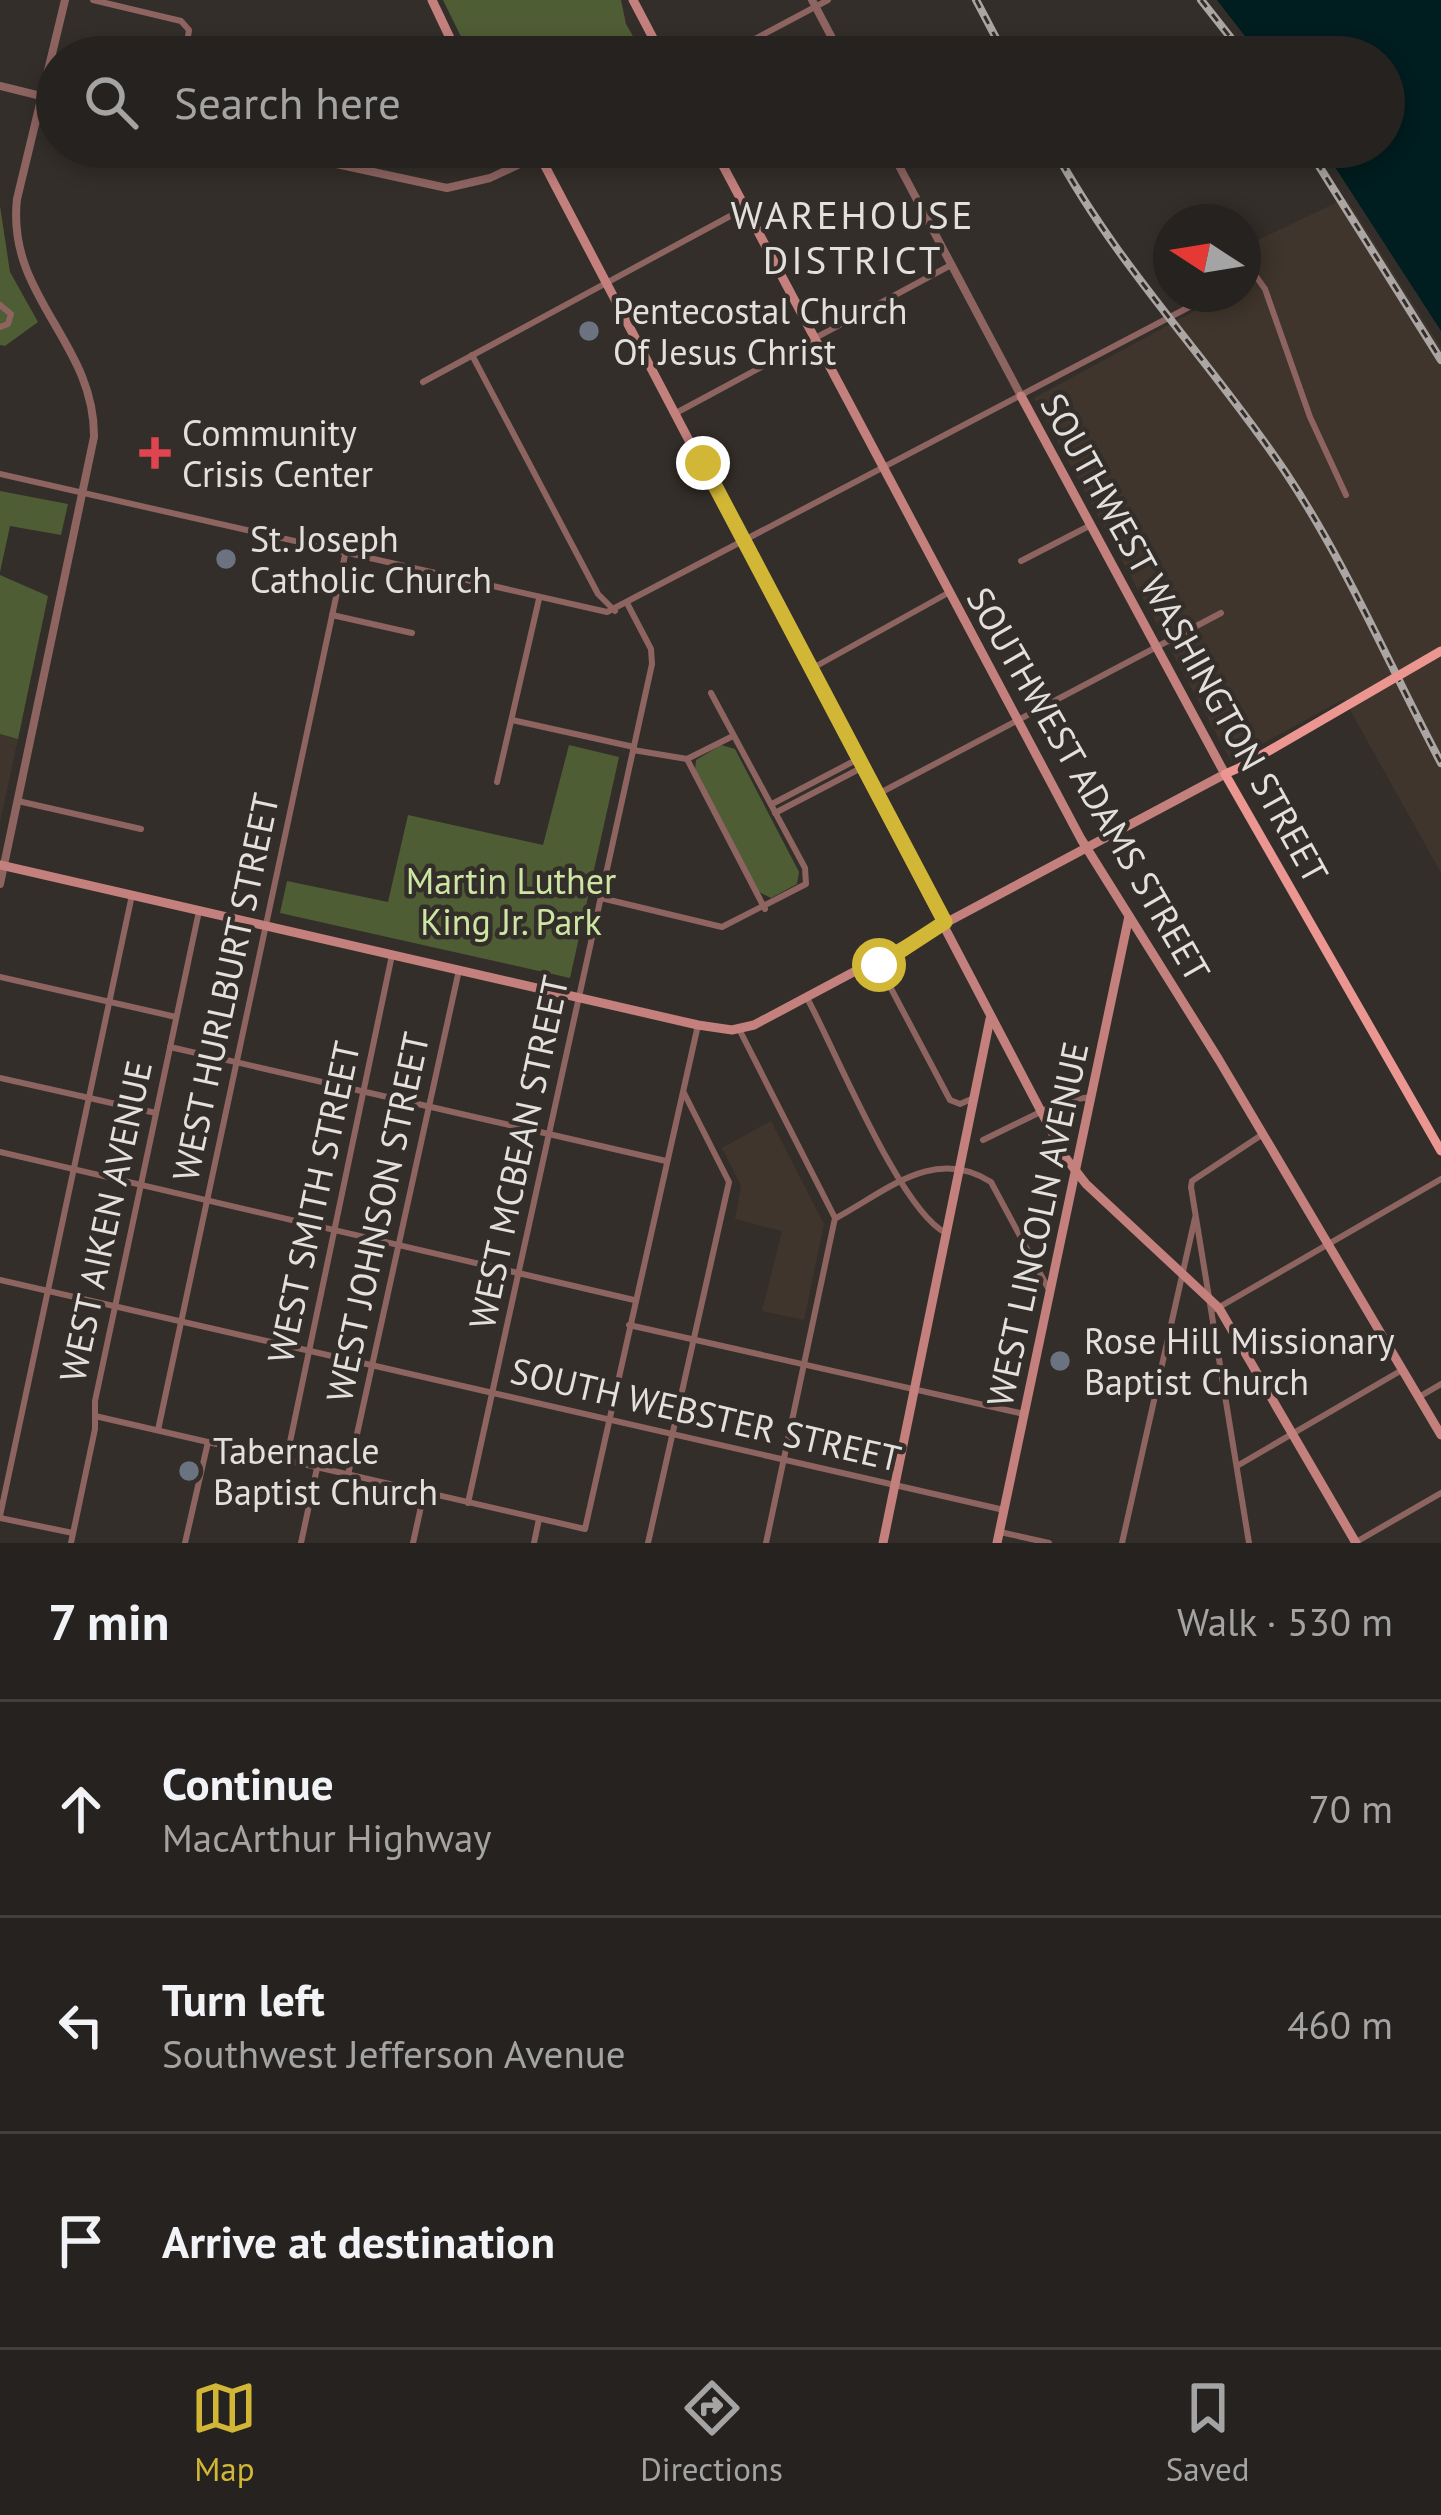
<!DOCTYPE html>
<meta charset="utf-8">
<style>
body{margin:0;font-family:"PT Sans",sans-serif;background:#322f2c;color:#f1f3f6}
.compass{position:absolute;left:1153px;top:204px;width:108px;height:108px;border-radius:50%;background:#26221f;box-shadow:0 6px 18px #0003;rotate:282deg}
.stop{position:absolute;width:36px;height:36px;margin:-27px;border:9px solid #d2b736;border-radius:50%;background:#fff}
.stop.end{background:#d2b736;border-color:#fff;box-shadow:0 3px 12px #0008}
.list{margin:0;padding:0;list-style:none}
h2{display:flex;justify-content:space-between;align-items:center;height:156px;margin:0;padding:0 48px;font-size:51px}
h2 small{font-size:39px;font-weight:400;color:#a4a4a4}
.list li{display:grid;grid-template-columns:78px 1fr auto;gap:36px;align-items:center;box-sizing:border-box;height:216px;padding:0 48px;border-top:3px solid #423f3d}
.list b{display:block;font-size:45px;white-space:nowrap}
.list p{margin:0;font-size:39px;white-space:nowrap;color:#a4a4a4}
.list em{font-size:39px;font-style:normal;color:#a4a4a4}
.icon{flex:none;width:66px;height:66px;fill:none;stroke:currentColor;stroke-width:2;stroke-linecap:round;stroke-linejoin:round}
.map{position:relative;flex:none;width:1441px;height:1543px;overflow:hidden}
.search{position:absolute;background:#26221f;box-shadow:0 6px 18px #0003;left:36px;right:36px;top:36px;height:132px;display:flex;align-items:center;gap:30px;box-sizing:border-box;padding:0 42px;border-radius:66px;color:#a4a4a4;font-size:45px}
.sheet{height:804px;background:#26221f}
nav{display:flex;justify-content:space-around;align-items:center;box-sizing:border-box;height:168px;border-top:3px solid #423f3d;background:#26221f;font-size:33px;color:#a4a4a4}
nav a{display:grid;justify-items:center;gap:6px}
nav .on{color:#d2b736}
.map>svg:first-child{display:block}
.built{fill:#3f352c}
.green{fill:#4f5d35}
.water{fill:#001d1f}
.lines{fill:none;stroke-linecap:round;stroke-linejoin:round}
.minor{stroke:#8e6461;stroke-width:6}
.tertiary{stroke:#8e6461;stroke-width:8}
.secondary{stroke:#c3807d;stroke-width:9}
.primary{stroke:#ec9692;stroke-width:9}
.rail-casing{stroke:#aba6a3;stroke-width:8}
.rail{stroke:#332e29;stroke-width:3;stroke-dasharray:9;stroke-linecap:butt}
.primary-bridge{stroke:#ec9692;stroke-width:9}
.route{stroke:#d2b736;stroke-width:15}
.worship-dot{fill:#6b7280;stroke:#332e29;stroke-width:4.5}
.health-dot{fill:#e0444e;stroke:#332e29;stroke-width:4.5}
.labels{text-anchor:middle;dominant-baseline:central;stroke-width:9;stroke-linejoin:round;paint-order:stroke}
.poi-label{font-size:36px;fill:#e4e0dd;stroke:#332e29;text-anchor:start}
.street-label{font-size:36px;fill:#e4e0dd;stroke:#332e29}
.park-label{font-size:36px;fill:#cee6a3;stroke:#332e29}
.neighbourhood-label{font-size:39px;letter-spacing:3px;fill:#e4e0dd;stroke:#332e29}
</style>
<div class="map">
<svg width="1441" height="1543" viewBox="0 0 1441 1543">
<rect width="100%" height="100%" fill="#332e29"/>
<g class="built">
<path d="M1346 198 1441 348V873L1344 699 1231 761 1034 398 1226 294H1243V247Z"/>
<path d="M0 734 18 739 0 823Z"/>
<path d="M771 1121 824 1224 804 1320 762 1311 782 1231 735 1219 741 1186 722 1148Z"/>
</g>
<g class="green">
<path d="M443 0H621L626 24 645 57H471Z"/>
<path d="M0 206 10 272 38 322 5 346 0 345Z"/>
<path d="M0 491 68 504 61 535 10 526 0 572Z"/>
<path d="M0 575 48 596 18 739 0 734Z"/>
<path d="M569 745 619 757 570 978 280 913 287 881 388 902 408 815 543 845Z"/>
<path d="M721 745 735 749 799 872 797 884 771 898 759 892 695 771 696 760Z"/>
</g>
<path class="water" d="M1217 0H1441V331L1322 147H1384V57H1261Z"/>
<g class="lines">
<g class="minor">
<path d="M93 0 181 21 189 30 185 57"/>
<path d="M721 57 828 0"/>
<path d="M1243 279 1255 275 1265 289 1310 417 1346 495"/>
<path d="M0 305 11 314 8 324 0 327"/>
<path d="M472 355 598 594 615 611"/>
<path d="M423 382 745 208"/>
<path d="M676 413 951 265"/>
<path d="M0 474 607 612 1214 294"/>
<path d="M1021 561 1091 525"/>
<path d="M332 615 412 633"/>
<path d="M811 669 948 593"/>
<path d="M512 720 634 747"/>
<path d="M633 750 687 759 733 736"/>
<path d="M687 759 765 909"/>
<path d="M497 782 539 599"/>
<path d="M878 794 1221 613"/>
<path d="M18 801 141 829"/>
<path d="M772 804 856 760"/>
<path d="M775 813 863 767"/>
<path d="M601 898 722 927 806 884 805 868 711 693"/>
<path d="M877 962 950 1100 960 1104 974 1098"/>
<path d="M0 977 176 1017"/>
<path d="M807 998C835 1049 900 1211 946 1233"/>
<path d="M739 1029 835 1218 766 1543"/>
<path d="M170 1047 666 1161"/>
<path d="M0 1078 156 1113"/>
<path d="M983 1140 1063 1101 1091 1097"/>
<path d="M0 1152 634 1300"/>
<path d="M836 1218C888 1190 934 1146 991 1182L1048 1288"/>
<path d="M0 1280 1004 1510"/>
<path d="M1216 1309 1441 1179"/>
<path d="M629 1325 1024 1414"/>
<path d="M1419 1397 1441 1384"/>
<path d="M95 1416 585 1529 698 1025"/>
<path d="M158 1430 345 555"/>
<path d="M286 1461 392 955"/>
<path d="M1237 1466 1402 1370"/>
<path d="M348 1475 459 970"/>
<path d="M468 1503 652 664 651 649 628 605"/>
<path d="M0 1516 132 895"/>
<path d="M0 1518 73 1533"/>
<path d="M1000 1532 1049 1543"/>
<path d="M1356 1542 1441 1493"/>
<path d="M71 1543 95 1429V1401L199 911"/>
<path d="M185 1543 208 1442"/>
<path d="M301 1543 317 1468"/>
<path d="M413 1543 424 1493"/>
<path d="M534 1543 539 1519"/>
<path d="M648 1543 729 1182 684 1093"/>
<path d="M1122 1543 1195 1218"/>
<path d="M1249 1543 1191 1187 1192 1181 1263 1134"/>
</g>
<g class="tertiary">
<path d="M812 0 842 57"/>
<path d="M0 86 57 100"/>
<path d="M258 147 447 188 490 178 556 147"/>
<path d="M889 147 1021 396"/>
<path d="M0 884 94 437C95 342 6 297 17 199L65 0"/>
</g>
<g class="secondary">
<path d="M432 0 459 57"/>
<path d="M633 0 663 57"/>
<path d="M535 147 1065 1157 1086 1184 1219 1308 1356 1543"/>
<path d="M713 147 1081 839 1219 1060 1441 1435"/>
<path d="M0 865 698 1025 732 1030 754 1025 1225 774 1021 396"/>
<path d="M883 1543 990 1019"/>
<path d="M997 1543 1129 916"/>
</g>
<path class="primary" d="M1241 767 1225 774 1441 1151"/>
<defs>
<g id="rail">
<path d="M976 0 1006 57"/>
<path d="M1201 0 1246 57"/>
<path d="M1053 147C1117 267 1211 361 1286 473 1346 563 1390 667 1441 763"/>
<path d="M1307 147 1441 360"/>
</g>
</defs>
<use href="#rail" class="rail-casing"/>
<use href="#rail" class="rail"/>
<path class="primary-bridge" d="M1241 767 1441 651"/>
</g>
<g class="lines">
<path class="route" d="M703 463 945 922 879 965"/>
</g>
<g class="worship-dot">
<circle cx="589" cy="331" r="12"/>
<circle cx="226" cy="559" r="12"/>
<circle cx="1060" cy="1361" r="12"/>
<circle cx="189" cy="1471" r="12"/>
</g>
<path class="health-dot" d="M149 435h12v12h12v12h-12v12h-12v-12h-12v-12h12z"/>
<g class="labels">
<g class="poi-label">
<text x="613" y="310">Pentecostal Church<tspan x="613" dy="41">Of Jesus Christ</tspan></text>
<text x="182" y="432">Community<tspan x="182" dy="41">Crisis Center</tspan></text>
<text x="250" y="538">St. Joseph<tspan x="250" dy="41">Catholic Church</tspan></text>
<text x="1084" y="1340">Rose Hill Missionary<tspan x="1084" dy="41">Baptist Church</tspan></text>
<text x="213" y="1450">Tabernacle<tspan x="213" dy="41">Baptist Church</tspan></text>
</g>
<g class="street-label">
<text transform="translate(1185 638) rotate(61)">SOUTHWEST WASHINGTON STREET</text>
<text transform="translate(1089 784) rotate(60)">SOUTHWEST ADAMS STREET</text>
<text transform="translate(225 987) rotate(-78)">WEST HURLBURT STREET</text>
<text transform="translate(518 1152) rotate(-78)">WEST MCBEAN STREET</text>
<text transform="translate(313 1202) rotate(-78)">WEST SMITH STREET</text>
<text transform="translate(377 1217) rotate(-78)">WEST JOHNSON STREET</text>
<text transform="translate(105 1221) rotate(-78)">WEST AIKEN AVENUE</text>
<text transform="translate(1037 1224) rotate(-78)">WEST LINCOLN AVENUE</text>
<text transform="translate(706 1414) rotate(13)">SOUTH WEBSTER STREET</text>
</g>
<g class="park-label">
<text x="511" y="880">Martin Luther<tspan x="511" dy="41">King Jr. Park</tspan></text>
</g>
<g class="neighbourhood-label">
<text x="853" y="214">WAREHOUSE<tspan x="853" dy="45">DISTRICT</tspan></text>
</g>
</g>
</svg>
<svg class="compass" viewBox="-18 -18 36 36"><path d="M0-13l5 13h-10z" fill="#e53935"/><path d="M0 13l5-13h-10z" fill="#a4a4a4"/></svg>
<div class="stop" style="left:879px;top:965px"></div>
<div class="stop end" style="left:703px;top:463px"></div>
<div class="search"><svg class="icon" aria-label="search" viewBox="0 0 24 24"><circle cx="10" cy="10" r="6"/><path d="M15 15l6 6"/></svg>Search here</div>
</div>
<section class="sheet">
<h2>7 min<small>Walk · 530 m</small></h2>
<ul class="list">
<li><svg class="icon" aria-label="ahead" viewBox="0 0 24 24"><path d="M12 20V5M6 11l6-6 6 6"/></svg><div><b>Continue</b><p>MacArthur Highway</p></div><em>70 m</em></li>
<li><svg class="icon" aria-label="left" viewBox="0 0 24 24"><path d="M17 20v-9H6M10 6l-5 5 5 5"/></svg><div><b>Turn left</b><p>Southwest Jefferson Avenue</p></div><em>460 m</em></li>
<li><svg class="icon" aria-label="arrive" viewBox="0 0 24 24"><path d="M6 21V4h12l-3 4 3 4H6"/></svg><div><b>Arrive at destination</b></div></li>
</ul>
</section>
<nav>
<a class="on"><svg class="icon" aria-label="map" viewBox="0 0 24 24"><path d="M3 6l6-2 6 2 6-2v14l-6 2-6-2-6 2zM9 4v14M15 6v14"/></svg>Map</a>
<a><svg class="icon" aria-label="directions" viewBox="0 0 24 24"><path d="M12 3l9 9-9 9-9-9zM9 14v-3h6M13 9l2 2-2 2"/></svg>Directions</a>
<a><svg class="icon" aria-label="saved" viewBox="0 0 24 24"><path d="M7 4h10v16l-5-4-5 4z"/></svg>Saved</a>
</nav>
